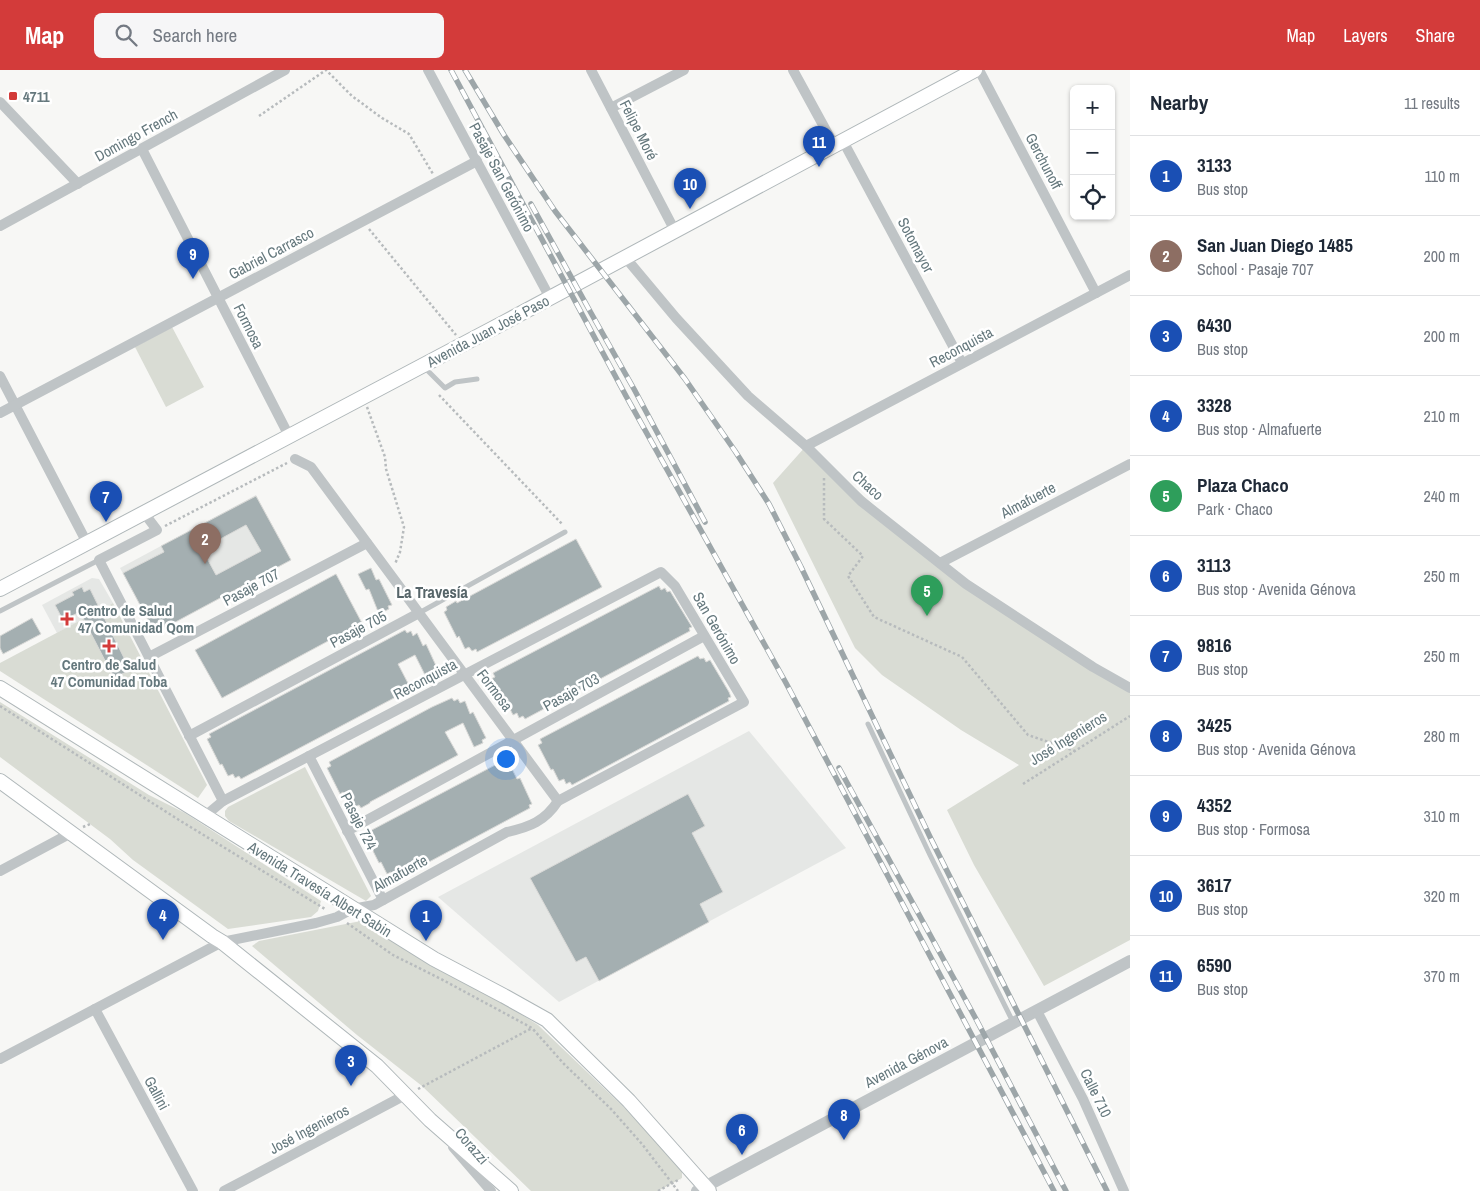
<!DOCTYPE html>
<meta charset="utf-8">
<style>
body{margin:0;font-family:"Archivo Narrow",sans-serif;background:#f6f6f7;color:#1f2937}
.controls{position:absolute;right:15px;top:15px;display:grid;overflow:hidden;border-radius:8px;box-shadow:0 1px 4px #0004}
.controls button{width:45px;height:45px;display:grid;place-items:center;padding:0;border:0;border-bottom:1px solid #e0e1e3;background:#fff;color:#1f2937;font:25px sans-serif}
.you{position:absolute;left:505px;top:688px;width:18px;height:18px;margin:-12px;border:4px solid #fff;border-radius:50%;background:#1a73e8;box-shadow:0 0 0 8px #1a73e833}
.badge{display:grid;place-items:center;width:32px;height:32px;border-radius:50%;background:#d33b3a;color:#fff;font-size:16px;font-weight:700}
.pin{position:absolute;translate:-50% -41px;filter:drop-shadow(0 1px 2px #0008)}
.pin::after{content:'';position:absolute;top:26px;width:18px;height:15px;background:inherit;clip-path:polygon(0 0,100% 0,50% 100%)}
.list{margin:0;padding:0;list-style:none}
h2{display:flex;justify-content:space-between;align-items:center;height:65px;margin:0;padding:0 20px;font-size:21px}
h2 small{font-size:16px;font-weight:400;color:#747a83}
.list li{display:grid;grid-template-columns:32px 1fr auto;gap:15px;align-items:center;box-sizing:border-box;height:80px;padding:0 20px;border-top:1px solid #e0e1e3}
.list b{display:block;font-size:19px;white-space:nowrap}
.list p{margin:0;font-size:16px;white-space:nowrap;color:#747a83}
.list em{font-size:16px;font-style:normal;color:#747a83}
.icon{flex:none;width:28px;height:28px;fill:none;stroke:currentColor;stroke-width:2;stroke-linecap:round;stroke-linejoin:round}
.map{position:relative;flex:none;width:1130px;height:1121px;overflow:hidden}
header{display:flex;align-items:center;gap:30px;box-sizing:border-box;height:70px;padding:0 25px;background:#d33b3a;color:#fff}
header strong{font-size:24px}
nav{display:flex;gap:28px;margin-inline-start:auto;font-size:18px}
.search{width:350px;height:45px;background:#f6f6f7;display:flex;align-items:center;gap:12px;box-sizing:border-box;padding:0 18px;border-radius:8px;color:#747a83;font-size:19px}
main{display:flex}
aside{flex:1;background:#fff}
.map>svg:first-child{display:block}
.built{fill:#e5e7e5}
.green{fill:#d9dcd4}
.building{fill:#a4afb1;stroke:#d9d9d7;fill-rule:evenodd}
.lines{fill:none;stroke-linecap:round;stroke-linejoin:round}
.secondary-casing{stroke:#afb7b9;stroke-width:16}
.path{stroke:#b7bbbd;stroke-width:2.5;stroke-dasharray:2.5 2.5;stroke-linecap:butt}
.service{stroke:#bfc4c6;stroke-width:5}
.minor{stroke:#bfc4c6;stroke-width:10}
.tertiary{stroke:#bfc4c6;stroke-width:12}
.secondary{stroke:#fff;stroke-width:14}
.rail-casing{stroke:#9da6a9;stroke-width:5.5}
.rail{stroke:#fff;stroke-width:4;stroke-dasharray:11;stroke-linecap:butt}
.poi-dot{fill:#d33b3a;stroke:#fff;stroke-width:2}
.labels{text-anchor:middle;dominant-baseline:central;stroke-width:5;stroke-linejoin:round;paint-order:stroke}
.poi-label{font-size:15px;font-weight:bold;fill:#65787d;stroke:#fff;text-anchor:start}
.street-label{font-size:15px;fill:#65787d;stroke:#fff}
.neighbourhood-label{font-size:16px;font-weight:bold;fill:#566569;stroke:#fff}
</style>
<header>
<strong>Map</strong>
<div class="search"><svg class="icon" aria-label="search" viewBox="0 0 24 24"><circle cx="10" cy="10" r="6"/><path d="M15 15l6 6"/></svg>Search here</div>
<nav><a>Map</a><a>Layers</a><a>Share</a></nav>
</header>
<main>
<div class="map">
<svg width="1130" height="1121" viewBox="0 0 1130 1121">
<rect width="100%" height="100%" fill="#f7f7f5"/>
<g class="built">
<path d="M256 425 291 490 155 563 120 498Z"/>
<path d="M92 508 99 509 113 533 57 563 42 535Z"/>
<path d="M749 661 846 778 559 932 438 827Z"/>
</g>
<g class="green">
<path d="M172 257 204 317 166 337 135 277Z"/>
<path d="M806 376 940 493 1130 618V870L1044 916 974 795 947 740 1019 695 961 660 882 605 855 578 773 413Z"/>
<path d="M113 533 207 715 198 728 0 601V593Z"/>
<path d="M0 632 149 725 185 743 321 831 318 841 311 847 228 859 133 790 110 769 0 687Z"/>
<path d="M305 697 371 826 366 831 229 751 225 746V741L228 737Z"/>
<path d="M361 851 497 929 538 955 632 1045 682 1097V1108L658 1121H531L422 1016 357 965 252 876 259 871Z"/>
</g>
<g class="building">
<path d="M256 426 291 490 155 563 123 503 164 482 161 476ZM246 455 261 481 216 505 202 479Z"/>
<path d="M576 469 602 517 477 582 476 579 472 581 469 577 465 579 459 566 457 568 444 542 447 540 446 537 456 531 457 533Z"/>
<path d="M371 498 376 510 379 509 392 535 388 536 389 539 379 544 369 519 366 520 358 504Z"/>
<path d="M336 504 363 555H358L222 628 195 580Z"/>
<path d="M659 516 661 520 665 518 667 522 670 521 692 557 689 558 690 561 525 649 523 646 519 648 517 643 513 645 507 633 504 634 491 609 495 607 493 603Z"/>
<path d="M82 517 84 522 90 519 130 600 114 608 80 542 63 550 55 535 74 525 72 522Z"/>
<path d="M32 548 41 564 3 584 0 578V566Z"/>
<path d="M405 560 407 563 411 561 413 566 417 563 423 576 426 574 438 600 435 602 436 605 427 609 415 585 398 594 411 619 241 709 239 706 235 708 233 704 228 706 222 694 220 695 207 669 211 667 209 664Z"/>
<path d="M698 586 700 589 704 588 706 592 710 590 729 622 731 627 728 628 729 631 572 715 570 712 566 714 564 709 559 711 553 699 551 700 538 675 542 673 540 669Z"/>
<path d="M452 628 454 631 458 629 460 633 465 631 470 644 473 642 486 668 482 670 483 673 474 677 463 653 445 662 458 685 370 732V733L361 738 359 735 355 737 353 732 348 734 343 722 340 724 327 698 331 696 329 692 432 637Z"/>
<path d="M499 693 501 696 505 694 507 699 511 697 517 709 520 708 532 734 529 735 530 738 399 808 398 804 394 806 391 802 387 804 381 792 379 793 366 767 370 766 368 762Z"/>
<path d="M688 724 705 756 692 763 723 822 700 834 709 852 599 911 586 887 576 892 530 808Z"/>
</g>
<g class="lines">
<defs>
<g id="secondary">
<path d="M0 519 505 252 975 0"/>
<path d="M0 618 434 889 504 926 547 950 629 1031 709 1121"/>
<path d="M0 711 212 866 222 872 377 996 430 1050 511 1121"/>
</g>
</defs>
<use href="#secondary" class="secondary-casing"/>
<g class="path">
<path d="M259 46 326 0 352 26 382 48 409 64 433 104"/>
<path d="M369 159 456 265"/>
<path d="M439 325 563 455"/>
<path d="M367 337 385 387 386 399 404 457 400 482 395 494"/>
<path d="M824 408V449L863 486 848 506 874 547 962 587 1028 665 1075 681"/>
<path d="M165 456 287 393"/>
<path d="M0 636 179 750 325 839"/>
<path d="M1023 714 1130 646"/>
<path d="M83 757 90 754"/>
<path d="M347 853 393 885 441 909 532 958 564 994 611 1039 642 1074 678 1121"/>
<path d="M418 1019 532 958"/>
<path d="M658 1121 680 1109"/>
</g>
<g class="service">
<path d="M423 296 445 318 455 312 477 309"/>
<path d="M0 541 99 490"/>
<path d="M419 543 565 462"/>
<path d="M868 654 930 785 1013 952"/>
</g>
<g class="minor">
<path d="M428 0 550 228"/>
<path d="M591 0 675 161"/>
<path d="M793 0 834 75"/>
<path d="M979 0 1096 223"/>
<path d="M0 32 78 114"/>
<path d="M611 38 684 0"/>
<path d="M843 71 962 293"/>
<path d="M142 79 289 366"/>
<path d="M0 156 285 0"/>
<path d="M625 187 676 248 748 326 806 376 861 431 966 514 1093 597 1130 618"/>
<path d="M0 306 87 473"/>
<path d="M0 343 477 91"/>
<path d="M806 376 1130 205"/>
<path d="M295 389 311 397 558 731"/>
<path d="M144 443 157 460 99 490 223 731"/>
<path d="M940 493 1130 394"/>
<path d="M149 587 367 473"/>
<path d="M189 666 419 543"/>
<path d="M309 686 383 830"/>
<path d="M347 761 704 566"/>
<path d="M0 801 71 763"/>
<path d="M95 939 193 1121"/>
<path d="M1037 941 1083 1029 1124 1121"/>
<path d="M0 989 222 872 316 853 337 847 352 839 374 835 507 762C530 757 545 751 558 731L744 632 675 516 661 502 223 731 205 746"/>
<path d="M453 1077 491 1121"/>
<path d="M224 1121 407 1024"/>
</g>
<path class="tertiary" d="M697 1121 1130 891"/>
<use href="#secondary" class="secondary"/>
<defs>
<g id="rail">
<path d="M451 0 626 326 786 613 1054 1121"/>
<path d="M465 0 504 65 555 141 685 309 735 381 769 434 801 497 931 769 1107 1121"/>
<path d="M531 134 591 243 634 319 705 452"/>
<path d="M839 698 976 949 1066 1121"/>
</g>
</defs>
<use href="#rail" class="rail-casing"/>
<use href="#rail" class="rail"/>
</g>
<g class="poi-dot">
<rect x="8" y="21" width="10" height="10" rx="2.5"/>
<path d="M64.5 541.5h5v5h5v5h-5v5h-5v-5h-5v-5h5z"/>
<path d="M106.5 568.5h5v5h5v5h-5v5h-5v-5h-5v-5h5z"/>
</g>
<g class="labels">
<g class="poi-label">
<text x="23" y="26">4711</text>
<text x="78" y="540">Centro de Salud<tspan x="78" dy="17">47 Comunidad Qom</tspan></text>
<text x="109" y="594" text-anchor="middle">Centro de Salud<tspan x="109" dy="17">47 Comunidad Toba</tspan></text>
</g>
<g class="street-label">
<text transform="translate(639 60) rotate(63)">Felipe Moré</text>
<text transform="translate(136 65) rotate(-29)">Domingo French</text>
<text transform="translate(1044 91) rotate(62)">Gerchunoff</text>
<text transform="translate(502 107) rotate(62)">Pasaje San Gerónimo</text>
<text transform="translate(916 175) rotate(62)">Sotomayor</text>
<text transform="translate(271 183) rotate(-28)">Gabriel Carrasco</text>
<text transform="translate(249 256) rotate(63)">Formosa</text>
<text transform="translate(488 261) rotate(-28)">Avenida Juan José Paso</text>
<text transform="translate(961 277) rotate(-28)">Reconquista</text>
<text transform="translate(868 415) rotate(42)">Chaco</text>
<text transform="translate(1028 430) rotate(-28)">Almafuerte</text>
<text transform="translate(251 517) rotate(-28)">Pasaje 707</text>
<text transform="translate(717 558) rotate(60)">San Gerónimo</text>
<text transform="translate(358 559) rotate(-28)">Pasaje 705</text>
<text transform="translate(425 609) rotate(-28)">Reconquista</text>
<text transform="translate(495 620) rotate(53)">Formosa</text>
<text transform="translate(571 622) rotate(-29)">Pasaje 703</text>
<text transform="translate(1068 668) rotate(-32)">José Ingenieros</text>
<text transform="translate(359 751) rotate(63)">Pasaje 724</text>
<text transform="translate(400 803) rotate(-29)">Almafuerte</text>
<text transform="translate(320 819) rotate(32)">Avenida Travesía Albert Sabin</text>
<text transform="translate(906 992) rotate(-28)">Avenida Génova</text>
<text transform="translate(157 1023) rotate(62)">Gallini</text>
<text transform="translate(1096 1023) rotate(64)">Calle 710</text>
<text transform="translate(309 1059) rotate(-28)">José Ingenieros</text>
<text transform="translate(472 1076) rotate(49)">Corazzi</text>
</g>
<g class="neighbourhood-label">
<text x="432" y="522">La Travesía</text>
</g>
</g>
</svg>
<div class="controls">
<button>+</button>
<button>−</button>
<button><svg class="icon" aria-label="locate" viewBox="0 0 24 24"><circle cx="12" cy="12" r="6"/><path d="M12 2v4M12 18v4M2 12h4M18 12h4"/></svg></button>
</div>
<div class="you"></div>
<div class="pin badge" style="left:426px;top:871px;background:#1a4fb4">1</div>
<div class="pin badge" style="left:205px;top:494px;background:#8d6e63">2</div>
<div class="pin badge" style="left:351px;top:1016px;background:#1a4fb4">3</div>
<div class="pin badge" style="left:163px;top:870px;background:#1a4fb4">4</div>
<div class="pin badge" style="left:927px;top:546px;background:#2e9e5b">5</div>
<div class="pin badge" style="left:742px;top:1085px;background:#1a4fb4">6</div>
<div class="pin badge" style="left:106px;top:452px;background:#1a4fb4">7</div>
<div class="pin badge" style="left:844px;top:1070px;background:#1a4fb4">8</div>
<div class="pin badge" style="left:193px;top:209px;background:#1a4fb4">9</div>
<div class="pin badge" style="left:690px;top:139px;background:#1a4fb4">10</div>
<div class="pin badge" style="left:819px;top:97px;background:#1a4fb4">11</div>
</div>
<aside>
<h2>Nearby<small>11 results</small></h2>
<ul class="list">
<li><span class="badge" style="background:#1a4fb4">1</span><div><b>3133</b><p>Bus stop</p></div><em>110 m</em></li>
<li><span class="badge" style="background:#8d6e63">2</span><div><b>San Juan Diego 1485</b><p>School · Pasaje 707</p></div><em>200 m</em></li>
<li><span class="badge" style="background:#1a4fb4">3</span><div><b>6430</b><p>Bus stop</p></div><em>200 m</em></li>
<li><span class="badge" style="background:#1a4fb4">4</span><div><b>3328</b><p>Bus stop · Almafuerte</p></div><em>210 m</em></li>
<li><span class="badge" style="background:#2e9e5b">5</span><div><b>Plaza Chaco</b><p>Park · Chaco</p></div><em>240 m</em></li>
<li><span class="badge" style="background:#1a4fb4">6</span><div><b>3113</b><p>Bus stop · Avenida Génova</p></div><em>250 m</em></li>
<li><span class="badge" style="background:#1a4fb4">7</span><div><b>9816</b><p>Bus stop</p></div><em>250 m</em></li>
<li><span class="badge" style="background:#1a4fb4">8</span><div><b>3425</b><p>Bus stop · Avenida Génova</p></div><em>280 m</em></li>
<li><span class="badge" style="background:#1a4fb4">9</span><div><b>4352</b><p>Bus stop · Formosa</p></div><em>310 m</em></li>
<li><span class="badge" style="background:#1a4fb4">10</span><div><b>3617</b><p>Bus stop</p></div><em>320 m</em></li>
<li><span class="badge" style="background:#1a4fb4">11</span><div><b>6590</b><p>Bus stop</p></div><em>370 m</em></li>
</ul>
</aside>
</main>
